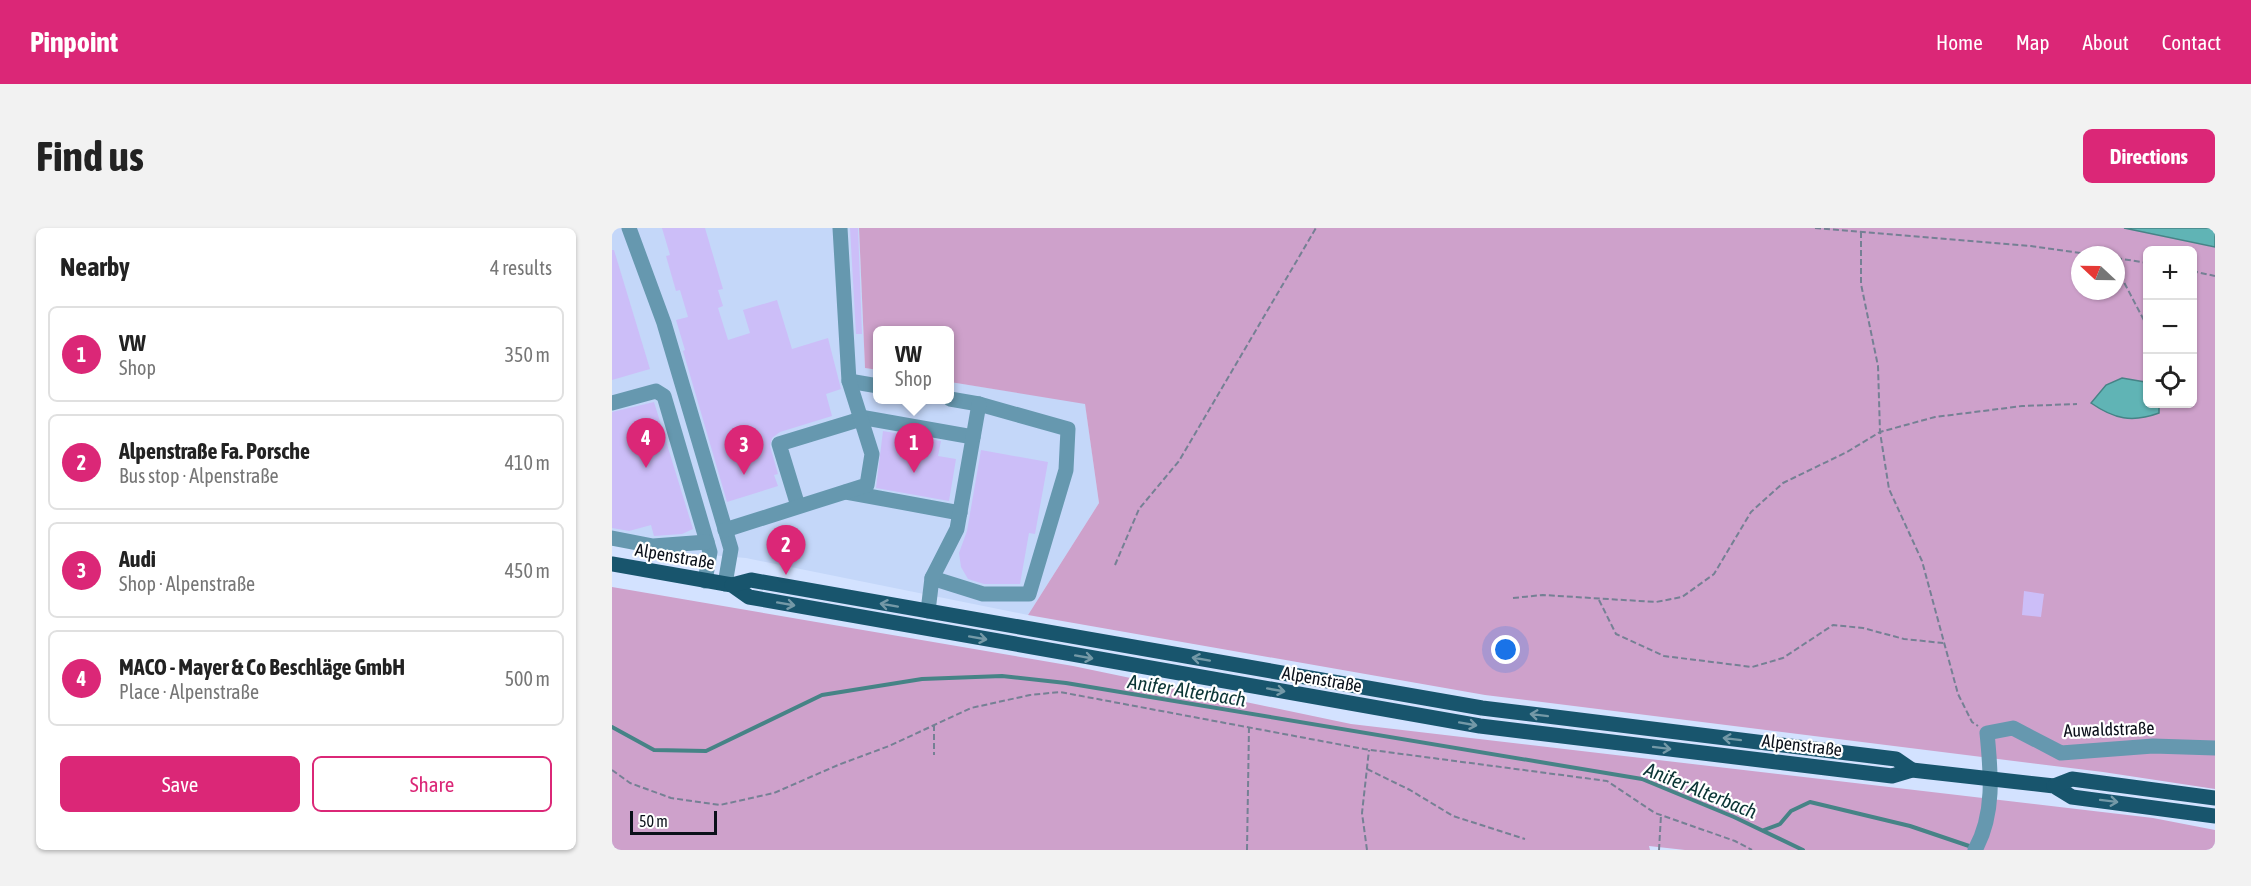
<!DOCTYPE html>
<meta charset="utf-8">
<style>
body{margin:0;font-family:"Asap Condensed",sans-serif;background:#f2f2f2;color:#222}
.controls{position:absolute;right:18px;top:18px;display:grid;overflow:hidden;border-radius:9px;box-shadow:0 2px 4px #0004}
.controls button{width:54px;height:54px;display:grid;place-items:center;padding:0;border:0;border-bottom:2px solid #e0e0e0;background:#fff;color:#222;font:30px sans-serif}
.compass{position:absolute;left:1459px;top:18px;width:54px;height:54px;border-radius:50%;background:#fff;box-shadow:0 2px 4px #0004;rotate:292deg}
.scale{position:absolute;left:18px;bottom:15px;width:87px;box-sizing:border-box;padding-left:6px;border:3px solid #0b101a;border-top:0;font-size:16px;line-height:21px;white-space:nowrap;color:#0b101a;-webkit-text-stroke:4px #fff;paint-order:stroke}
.you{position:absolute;left:894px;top:422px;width:21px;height:21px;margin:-15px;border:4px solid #fff;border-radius:50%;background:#1a73e8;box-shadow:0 0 0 9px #1a73e833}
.badge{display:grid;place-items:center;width:39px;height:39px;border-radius:50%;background:#db2777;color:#fff;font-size:20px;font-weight:700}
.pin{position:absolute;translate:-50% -50px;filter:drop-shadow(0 2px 3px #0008)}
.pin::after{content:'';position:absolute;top:32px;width:21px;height:18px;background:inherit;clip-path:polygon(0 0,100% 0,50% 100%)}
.popup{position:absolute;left:261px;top:98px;width:81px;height:78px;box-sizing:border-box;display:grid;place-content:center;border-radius:9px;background:#fff;filter:drop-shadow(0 2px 4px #0005);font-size:20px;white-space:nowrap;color:#767676}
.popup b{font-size:22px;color:#222}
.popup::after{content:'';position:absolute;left:50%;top:100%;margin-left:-12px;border:12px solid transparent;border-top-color:#fff}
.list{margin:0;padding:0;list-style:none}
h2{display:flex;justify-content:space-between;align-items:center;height:78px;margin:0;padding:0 24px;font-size:26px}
h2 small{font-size:20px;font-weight:400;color:#767676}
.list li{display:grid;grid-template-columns:39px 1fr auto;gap:18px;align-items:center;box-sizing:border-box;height:96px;margin:0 12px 12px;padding:0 12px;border:2px solid #e0e0e0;border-radius:9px}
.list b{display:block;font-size:22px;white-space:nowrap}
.list p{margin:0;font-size:20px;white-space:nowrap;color:#767676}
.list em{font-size:20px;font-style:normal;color:#767676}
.actions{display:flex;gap:12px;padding:18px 24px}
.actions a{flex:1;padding:14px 0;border:2px solid #db2777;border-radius:9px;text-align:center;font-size:21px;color:#db2777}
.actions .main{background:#db2777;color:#fff}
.icon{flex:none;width:33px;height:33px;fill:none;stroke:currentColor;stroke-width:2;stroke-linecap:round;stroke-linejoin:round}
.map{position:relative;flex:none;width:1603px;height:622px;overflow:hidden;border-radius:9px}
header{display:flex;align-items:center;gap:36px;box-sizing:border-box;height:84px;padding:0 30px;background:#db2777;color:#fff}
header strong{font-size:28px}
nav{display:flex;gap:33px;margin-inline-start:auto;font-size:21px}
.intro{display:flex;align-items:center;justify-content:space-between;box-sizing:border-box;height:144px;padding:0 36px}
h1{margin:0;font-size:42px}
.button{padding:15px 27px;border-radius:9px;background:#db2777;color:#fff;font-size:21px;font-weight:700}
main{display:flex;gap:36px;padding:0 36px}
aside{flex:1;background:#fff;border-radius:9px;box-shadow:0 2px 4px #0004}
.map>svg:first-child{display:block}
.built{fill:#c4d7f9}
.green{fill:#cea1cb;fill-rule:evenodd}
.water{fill:#60b4b5;stroke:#468386;stroke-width:1.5}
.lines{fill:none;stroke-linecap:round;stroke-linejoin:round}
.stream{stroke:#468386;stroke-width:4}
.building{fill:#ccbef8}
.path{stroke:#758094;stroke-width:2;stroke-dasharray:6 3;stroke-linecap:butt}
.minor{stroke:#6698af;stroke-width:15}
.major{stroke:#18556d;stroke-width:15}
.oneway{stroke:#7499a7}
.labels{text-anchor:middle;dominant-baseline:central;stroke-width:4.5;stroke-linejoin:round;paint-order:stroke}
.street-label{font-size:18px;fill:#0b101a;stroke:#fff}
.water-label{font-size:20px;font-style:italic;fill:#0b3535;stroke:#fff}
</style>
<header>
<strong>Pinpoint</strong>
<nav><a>Home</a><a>Map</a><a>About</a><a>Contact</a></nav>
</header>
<div class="intro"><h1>Find us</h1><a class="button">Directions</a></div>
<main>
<aside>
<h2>Nearby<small>4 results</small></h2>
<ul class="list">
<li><span class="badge">1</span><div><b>VW</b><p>Shop</p></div><em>350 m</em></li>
<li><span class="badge">2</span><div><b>Alpenstraße Fa. Porsche</b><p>Bus stop · Alpenstraße</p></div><em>410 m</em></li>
<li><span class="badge">3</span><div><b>Audi</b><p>Shop · Alpenstraße</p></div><em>450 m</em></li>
<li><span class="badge">4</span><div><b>MACO - Mayer &amp; Co Beschläge GmbH</b><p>Place · Alpenstraße</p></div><em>500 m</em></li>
</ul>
<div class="actions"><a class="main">Save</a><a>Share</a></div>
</aside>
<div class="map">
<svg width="1603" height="622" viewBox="0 0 1603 622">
<rect width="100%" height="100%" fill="#d3e2ff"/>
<path class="built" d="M0 0H247L253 140 266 142V172H338V154L473 175 487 275 416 387 134 330 37 322 0 314Z"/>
<g class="green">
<path d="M247 0H1512L1603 19V561L1491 544 873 467 416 387 487 275 473 176 338 154V103H266V142L253 140ZM1536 22H1580V176H1536ZM1468 27H1504V63H1468Z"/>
<path d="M0 359 461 438 739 496 1541 590 1603 602V622H1073L1037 618 1038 622H0Z"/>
</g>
<g class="water">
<path d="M1512 0H1603V19Z"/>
<path d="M1510 150 1533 154 1535 156 1536 176H1547V185C1520 195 1502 191 1479 175L1494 157Z"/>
</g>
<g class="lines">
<g class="stream">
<path d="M0 499 42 522 94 523 210 467 310 451 390 448 454 455 1030 551 1122 589 1191 622"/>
<path d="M1152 602 1168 596 1179 583 1198 574 1298 598 1360 619"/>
</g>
</g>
<g class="building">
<path d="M50 0H93L111 61 106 62 111 78 106 80 116 112 138 105 131 82 165 72 180 121 216 110 229 161 214 166 220 188 168 204 160 210 158 218 166 246 162 247 166 258 115 274 71 123 73 122 64 92 76 89 68 62 64 63 54 28 58 27Z"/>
<path d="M238 0H246L250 106H244Z"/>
<path d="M0 22H2L38 141 0 152Z"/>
<path d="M42 174 81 301 70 306 42 308 39 297 17 303 0 300V184Z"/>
<path d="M271 203 329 213 326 228 344 231 337 273 264 260Z"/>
<path d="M369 222 436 234 423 306 417 305 408 356H372L356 351 349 339 347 325 355 303Z"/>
<path d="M1412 363 1432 366 1429 389 1410 387Z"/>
</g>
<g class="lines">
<g class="path">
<path d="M1203 0 1419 18 1483 27"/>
<path d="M1249 4V56L1266 138 1268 204 1277 261 1310 333 1346 466 1360 494 1366 498"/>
<path d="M1504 30 1536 35"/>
<path d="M1504 39 1536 100"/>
<path d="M1580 43 1603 48"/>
<path d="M503 337 527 281 567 233 704 0"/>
<path d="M901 370 931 367 1044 374 1070 369 1102 346 1139 284 1171 255 1235 224 1268 204 1323 189 1410 178 1465 176"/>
<path d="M987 372 1004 406 1052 428 1140 439 1171 430 1221 397 1251 400 1292 411 1331 415"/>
<path d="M322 497V527"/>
<path d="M755 541 798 562 841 588 913 611"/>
<path d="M0 542 18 555 59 570 108 577 162 565 226 537 277 518 359 480 418 467 448 464 752 521 995 553 1043 585 1123 613 1140 622"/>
<path d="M635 622 637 499"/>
<path d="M755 622 750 585 757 522"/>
<path d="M1047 622 1049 587"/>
</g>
<g class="minor">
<path d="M17 0 52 95 119 321 113 356"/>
<path d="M237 153 266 158"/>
<path d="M0 175 44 163 52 168 98 324 93 353"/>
<path d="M248 189 361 209"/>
<path d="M234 264 348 285"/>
<path d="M186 278 167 216 249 191"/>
<path d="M113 302 255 257 260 226 237 153 228 0"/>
<path d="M0 310 41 318 95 314"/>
<path d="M320 350 371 366H417L454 242 456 201 367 176 338 171"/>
<path d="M316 383 320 350 345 301 367 176"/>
<path d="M1363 622C1383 586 1379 545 1375 505L1401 500 1449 525 1541 518 1603 520"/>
</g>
<g class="major">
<path d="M0 336 120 357 137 369 868 498 1280 548 1300 542 1442 558 1460 569 1603 588"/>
<path d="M120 357 139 352 870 480 1284 531 1300 542"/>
<path d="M1442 558 1460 551 1603 570"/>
</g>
</g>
<defs><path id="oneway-shaft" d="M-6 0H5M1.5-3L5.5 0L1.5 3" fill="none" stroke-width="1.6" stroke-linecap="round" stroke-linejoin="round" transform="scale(1.5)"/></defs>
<g class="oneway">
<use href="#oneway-shaft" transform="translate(174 376) rotate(10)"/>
<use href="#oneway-shaft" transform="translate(277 377) rotate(-170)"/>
<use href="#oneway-shaft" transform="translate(366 410) rotate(10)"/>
<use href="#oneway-shaft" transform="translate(472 429) rotate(10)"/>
<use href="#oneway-shaft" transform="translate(589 431) rotate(-170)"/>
<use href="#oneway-shaft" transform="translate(664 462) rotate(10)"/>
<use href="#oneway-shaft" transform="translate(927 487) rotate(-173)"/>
<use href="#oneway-shaft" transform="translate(856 496) rotate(10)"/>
<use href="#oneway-shaft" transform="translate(1120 511) rotate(-173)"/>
<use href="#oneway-shaft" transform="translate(1050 520) rotate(7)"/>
<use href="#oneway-shaft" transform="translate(1497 573) rotate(7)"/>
</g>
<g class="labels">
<g class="street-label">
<text transform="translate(63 328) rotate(10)">Alpenstraße</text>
<text transform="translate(710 451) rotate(10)">Alpenstraße</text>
<text transform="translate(1497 501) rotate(-2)">Auwaldstraße</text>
<text transform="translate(1190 517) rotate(7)">Alpenstraße</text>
</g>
<g class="water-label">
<text transform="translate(575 462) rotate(9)">Anifer Alterbach</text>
<text transform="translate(1089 562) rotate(22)">Anifer Alterbach</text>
</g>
</g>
</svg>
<div class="controls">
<button>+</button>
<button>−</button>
<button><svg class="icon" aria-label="locate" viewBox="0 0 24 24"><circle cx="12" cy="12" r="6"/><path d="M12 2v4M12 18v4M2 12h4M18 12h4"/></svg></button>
</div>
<svg class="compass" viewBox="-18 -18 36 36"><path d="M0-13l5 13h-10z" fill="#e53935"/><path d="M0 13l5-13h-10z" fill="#767676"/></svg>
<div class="scale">50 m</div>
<div class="you"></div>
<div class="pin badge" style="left:302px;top:245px">1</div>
<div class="popup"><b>VW</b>Shop</div>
<div class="pin badge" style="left:174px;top:347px">2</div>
<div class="pin badge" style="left:132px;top:247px">3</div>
<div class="pin badge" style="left:34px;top:240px">4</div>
</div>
</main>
